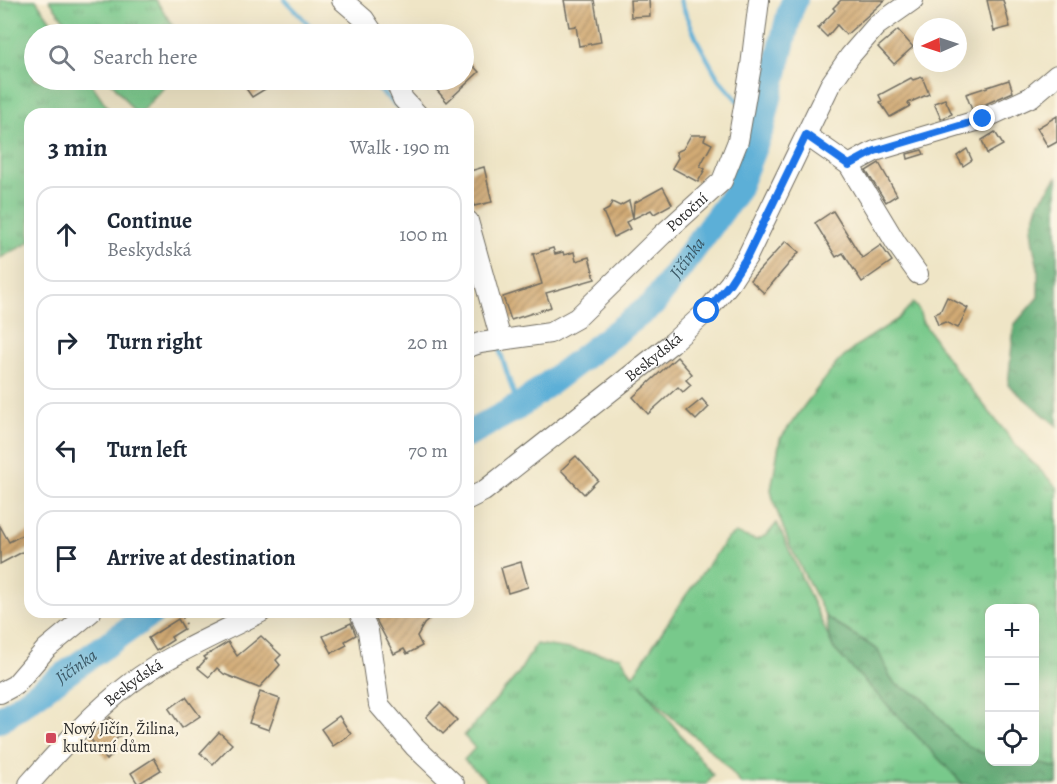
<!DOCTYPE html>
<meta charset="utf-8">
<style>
body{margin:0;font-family:Alegreya,serif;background:#f2f2f3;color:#1f2937}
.controls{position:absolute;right:18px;bottom:18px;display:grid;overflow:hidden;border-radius:12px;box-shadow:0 6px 24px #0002}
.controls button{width:54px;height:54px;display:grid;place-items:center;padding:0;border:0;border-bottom:2px solid #e0e1e3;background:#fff;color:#1f2937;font:30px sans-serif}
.compass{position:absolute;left:913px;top:18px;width:54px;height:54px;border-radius:50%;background:#fff;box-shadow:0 6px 24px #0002;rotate:267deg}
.stop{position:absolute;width:18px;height:18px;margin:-14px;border:4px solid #1a73e8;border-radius:50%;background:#fff}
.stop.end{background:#1a73e8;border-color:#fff;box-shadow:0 2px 6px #0008}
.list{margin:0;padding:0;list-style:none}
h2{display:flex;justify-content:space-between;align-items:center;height:78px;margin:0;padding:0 24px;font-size:26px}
h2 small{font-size:20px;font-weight:400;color:#747a83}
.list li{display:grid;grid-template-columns:39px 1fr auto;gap:18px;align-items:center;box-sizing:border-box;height:96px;margin:0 12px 12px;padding:0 12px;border:2px solid #e0e1e3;border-radius:18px}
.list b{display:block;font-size:22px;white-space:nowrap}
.list p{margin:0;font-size:20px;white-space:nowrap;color:#747a83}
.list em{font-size:20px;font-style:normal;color:#747a83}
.icon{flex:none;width:33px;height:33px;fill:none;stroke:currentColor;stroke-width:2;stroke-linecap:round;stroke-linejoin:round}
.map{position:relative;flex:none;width:1057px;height:784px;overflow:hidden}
.search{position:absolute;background:#fff;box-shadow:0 6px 24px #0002;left:24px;top:24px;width:450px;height:66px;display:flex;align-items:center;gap:15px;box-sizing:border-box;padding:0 21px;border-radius:33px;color:#747a83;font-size:22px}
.panel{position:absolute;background:#fff;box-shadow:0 6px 24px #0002;left:24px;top:108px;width:450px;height:510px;border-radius:18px}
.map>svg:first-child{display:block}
.grass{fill:url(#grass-tufts);stroke:#527a5b;stroke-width:1.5}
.forest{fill:url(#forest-crowns);stroke:#466c51;stroke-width:1.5}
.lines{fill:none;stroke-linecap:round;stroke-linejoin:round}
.stream{stroke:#5bafd7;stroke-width:4.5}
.river{stroke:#5bafd7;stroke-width:26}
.building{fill:url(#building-hatch)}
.minor-casing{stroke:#706c61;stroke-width:22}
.path{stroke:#706c61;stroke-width:2;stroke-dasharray:1.5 4.5;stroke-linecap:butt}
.minor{stroke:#fff;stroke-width:20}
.route{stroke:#1a73e8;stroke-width:8}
.poi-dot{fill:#d1495b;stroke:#fcf5e5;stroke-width:2}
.labels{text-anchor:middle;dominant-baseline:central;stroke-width:4.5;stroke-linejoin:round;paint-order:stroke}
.street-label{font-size:16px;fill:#2b2b2b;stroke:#fcf5e5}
.poi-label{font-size:16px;fill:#2b2b2b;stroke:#fcf5e5;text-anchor:start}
.water-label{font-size:18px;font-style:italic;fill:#3c5967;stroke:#fcf5e5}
</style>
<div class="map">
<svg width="1057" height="784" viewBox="0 0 1057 784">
<defs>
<pattern id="grass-tufts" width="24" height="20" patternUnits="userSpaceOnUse" patternTransform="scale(1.5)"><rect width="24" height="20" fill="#78c98b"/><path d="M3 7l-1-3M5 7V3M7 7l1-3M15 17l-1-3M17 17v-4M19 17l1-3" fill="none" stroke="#63a372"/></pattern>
<pattern id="forest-crowns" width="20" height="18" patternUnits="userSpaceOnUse" patternTransform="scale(1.5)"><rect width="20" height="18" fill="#62ad77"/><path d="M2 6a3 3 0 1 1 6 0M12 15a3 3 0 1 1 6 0" fill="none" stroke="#518d62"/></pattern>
<pattern id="building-hatch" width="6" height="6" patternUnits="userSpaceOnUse" patternTransform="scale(1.5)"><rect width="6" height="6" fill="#d1aa75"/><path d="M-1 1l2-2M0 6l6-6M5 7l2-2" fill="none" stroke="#aa8b60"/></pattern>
</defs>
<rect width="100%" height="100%" fill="#fcf5e5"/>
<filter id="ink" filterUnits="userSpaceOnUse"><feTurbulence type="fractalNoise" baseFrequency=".0167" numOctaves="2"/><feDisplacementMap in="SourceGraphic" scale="12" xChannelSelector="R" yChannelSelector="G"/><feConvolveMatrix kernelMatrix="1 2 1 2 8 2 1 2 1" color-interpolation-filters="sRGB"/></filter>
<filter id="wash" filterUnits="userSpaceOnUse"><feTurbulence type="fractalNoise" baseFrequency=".008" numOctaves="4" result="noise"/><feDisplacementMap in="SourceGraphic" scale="24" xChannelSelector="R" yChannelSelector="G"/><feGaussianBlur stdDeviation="1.35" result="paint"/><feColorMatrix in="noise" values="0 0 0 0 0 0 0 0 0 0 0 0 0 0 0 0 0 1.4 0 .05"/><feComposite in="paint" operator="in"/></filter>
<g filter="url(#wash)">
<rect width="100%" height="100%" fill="#efe5c6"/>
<g class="grass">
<path d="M0 0H36L60 34H34V80H89L112 114H30V242L0 258Z"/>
<path d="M49 0H156L178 34H75Z"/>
<path d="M110 80H171L139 114H136Z"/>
<path d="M913 303 919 310 922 321 955 369 1019 449 1057 487V768L1034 762V608H990L989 754 982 753 968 746 954 735 922 697 897 685 891 679 886 668 866 641 849 633 826 617 790 546 774 503 771 490 780 439 804 406 837 363 859 344 898 319Z"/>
<path d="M777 523 834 649 963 784H741C723 759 700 741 676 721 663 710 652 696 640 684L713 775 707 784H486V780L464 760 475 748 464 736 518 674 536 644 621 657 633 676 684 598 726 540 735 533 756 540 767 535Z"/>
</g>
<g class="forest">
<path d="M1057 177V426L1008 385 1014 325 1038 297V268L1033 245 1031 227 1039 202Z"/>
<path d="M826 617 878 650 891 679 897 685 922 697 954 735 968 746 982 753 989 754 990 762H1034L1057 768V784H963L834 649 829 636Z"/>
</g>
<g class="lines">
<g class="stream">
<path d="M285 0 318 34"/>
<path d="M680 0 697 40 718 78 738 101"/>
<path d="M368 80 397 106"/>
<path d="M748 111 762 127"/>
<path d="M498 345 518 407"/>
</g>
<g class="river">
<path id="s1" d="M468 434 518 407 653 304 736 192 762 127 790 11 795 0"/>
<path id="s2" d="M0 720 153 612"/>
</g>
</g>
<g id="blocks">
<g class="building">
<path d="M564 0H594L601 42 579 46 576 26 569 27Z"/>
<path d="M630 0H649L650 16 631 17Z"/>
<path d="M841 0H885L846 35 837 25 827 37 818 28 835 10 833 8Z"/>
<path d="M987 0H1003L1010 27 994 31Z"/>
<path d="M898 30 913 47 894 64 878 47Z"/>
<path d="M464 56 479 72 447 102 435 88 444 80H464Z"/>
<path d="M922 77 929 94 908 103 910 106 890 117 880 102 882 101 879 95 911 78 913 80Z"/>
<path d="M240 80H280L252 97Z"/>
<path d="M1009 80 1013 92 972 110 966 94Z"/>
<path d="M945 99 952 114 941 119 934 103Z"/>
<path d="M1057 116V142L1048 147 1037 128Z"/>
<path d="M995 132 1003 145 987 154 982 140Z"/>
<path d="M691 135H706L704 140 712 144 700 166 705 169 698 182 672 168 678 158 676 152 683 149Z"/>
<path d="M967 149 972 160 963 166 957 156Z"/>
<path d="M922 150 924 154 908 159 907 154Z"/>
<path d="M879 163 897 195 886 202 866 171Z"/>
<path d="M484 167 492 202 474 206 468 183V180L471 179 470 171Z"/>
<path d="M663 187 672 204 654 214 651 210 626 222 630 229 614 237 603 212 609 209 612 202 620 206 629 201 633 218 634 203Z"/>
<path d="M833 211 862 258 881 245 892 261 862 282 843 253 836 257 815 223Z"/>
<path d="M786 241 799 252 764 293 750 280Z"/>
<path d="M553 248 555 254 563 252 564 255 574 252 576 261 589 257 595 279 546 293 551 307 511 320 503 297 542 284 533 254Z"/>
<path d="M947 297 968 308 958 328 945 322 938 325 934 314 940 312Z"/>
<path d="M677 357 692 374 686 380 691 385 683 392 678 387 648 414 633 397Z"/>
<path d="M702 399 709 407 696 420 687 411Z"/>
<path d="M576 456 598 480 584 494 561 470Z"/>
<path d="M0 526 9 542 30 531V548L0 564Z"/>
<path d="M521 562 528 587 508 593 501 568Z"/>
<path d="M372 612H426L431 618 424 624 417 636 422 646 407 654 404 649 394 654Z"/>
<path d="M178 619 184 629 171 637 173 640 156 651 148 638Z"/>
<path d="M351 623 356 635 345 641 347 645 332 653 323 636Z"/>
<path d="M261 636 281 655 276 660 280 665 259 688 224 674 217 668 209 677 198 668 206 659 204 657 228 642 237 656Z"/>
<path d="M260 692 280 699 269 730 249 723Z"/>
<path d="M186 697 200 716 182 728 169 709Z"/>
<path d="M440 703 457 720 443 734 426 717Z"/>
<path d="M339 716 351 734 333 746 321 729Z"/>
<path d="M110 717 123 733 110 745 115 752 107 760 89 737Z"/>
<path d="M219 732 232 744 213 764 200 753Z"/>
<path d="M154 758 161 770 138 784 131 773Z"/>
</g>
</g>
</g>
<g filter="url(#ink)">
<use href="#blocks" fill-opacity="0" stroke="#706c61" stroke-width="1.5"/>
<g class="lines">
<defs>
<g id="minor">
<path d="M342 0 364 19 374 34"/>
<path d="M395 80 403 99 417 114"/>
<path d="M806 135 849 165 896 243 918 274"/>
<path d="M849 165 875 151 983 119 1031 97 1057 75"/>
<path d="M468 221 501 340"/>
<path id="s3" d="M468 347 480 343 550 333 577 318 662 235 722 181 738 141 751 66 759 0"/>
<path id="s4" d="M468 499 484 491 672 343 707 311 730 283 747 257 830 85 850 56 876 26 913 0"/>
<path d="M359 612 368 631 379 705 415 747 454 784"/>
<path d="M0 693 15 685 46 649 91 612"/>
<path id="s5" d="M29 784C61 748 93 712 131 683 170 654 218 634 261 612"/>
</g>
</defs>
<use href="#minor" class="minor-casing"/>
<path class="path" d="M180 612 188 628"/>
<use href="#minor" class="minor"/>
</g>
</g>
<g class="lines" filter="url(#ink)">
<path class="route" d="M707 311 730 283 747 257 806 135 849 165 875 151 983 119"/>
</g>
<rect class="poi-dot" x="45" y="732" width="12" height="12" rx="3"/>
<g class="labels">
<g class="street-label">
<text stroke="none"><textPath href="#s3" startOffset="267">Potoční</textPath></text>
<text stroke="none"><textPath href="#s4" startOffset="234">Beskydská</textPath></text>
<text stroke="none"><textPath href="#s5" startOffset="146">Beskydská</textPath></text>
</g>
<g class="poi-label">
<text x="63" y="729">Nový Jičín, Žilina,<tspan x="63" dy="18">kulturní dům</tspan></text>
</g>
<g class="water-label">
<text stroke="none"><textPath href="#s1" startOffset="284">Jičínka</textPath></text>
<text stroke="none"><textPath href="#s2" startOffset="93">Jičínka</textPath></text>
</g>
</g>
</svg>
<div class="controls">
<button>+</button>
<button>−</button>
<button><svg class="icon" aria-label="locate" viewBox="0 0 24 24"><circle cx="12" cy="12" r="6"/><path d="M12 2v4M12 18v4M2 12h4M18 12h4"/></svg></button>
</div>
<svg class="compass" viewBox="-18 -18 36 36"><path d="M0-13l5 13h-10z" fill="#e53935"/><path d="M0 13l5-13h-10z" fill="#747a83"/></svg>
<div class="stop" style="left:707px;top:311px"></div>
<div class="stop end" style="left:983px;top:119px"></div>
<div class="search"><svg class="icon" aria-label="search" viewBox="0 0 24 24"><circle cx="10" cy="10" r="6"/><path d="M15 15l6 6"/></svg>Search here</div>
<section class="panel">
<h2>3 min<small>Walk · 190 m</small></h2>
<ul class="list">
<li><svg class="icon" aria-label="ahead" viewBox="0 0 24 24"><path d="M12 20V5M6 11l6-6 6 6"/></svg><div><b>Continue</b><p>Beskydská</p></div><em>100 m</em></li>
<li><svg class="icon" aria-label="right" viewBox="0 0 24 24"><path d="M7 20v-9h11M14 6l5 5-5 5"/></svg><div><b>Turn right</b></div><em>20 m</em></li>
<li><svg class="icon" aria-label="left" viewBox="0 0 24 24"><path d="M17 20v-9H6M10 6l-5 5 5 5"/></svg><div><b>Turn left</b></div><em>70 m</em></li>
<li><svg class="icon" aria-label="arrive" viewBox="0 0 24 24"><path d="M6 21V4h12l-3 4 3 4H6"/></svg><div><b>Arrive at destination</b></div></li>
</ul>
</section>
</div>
